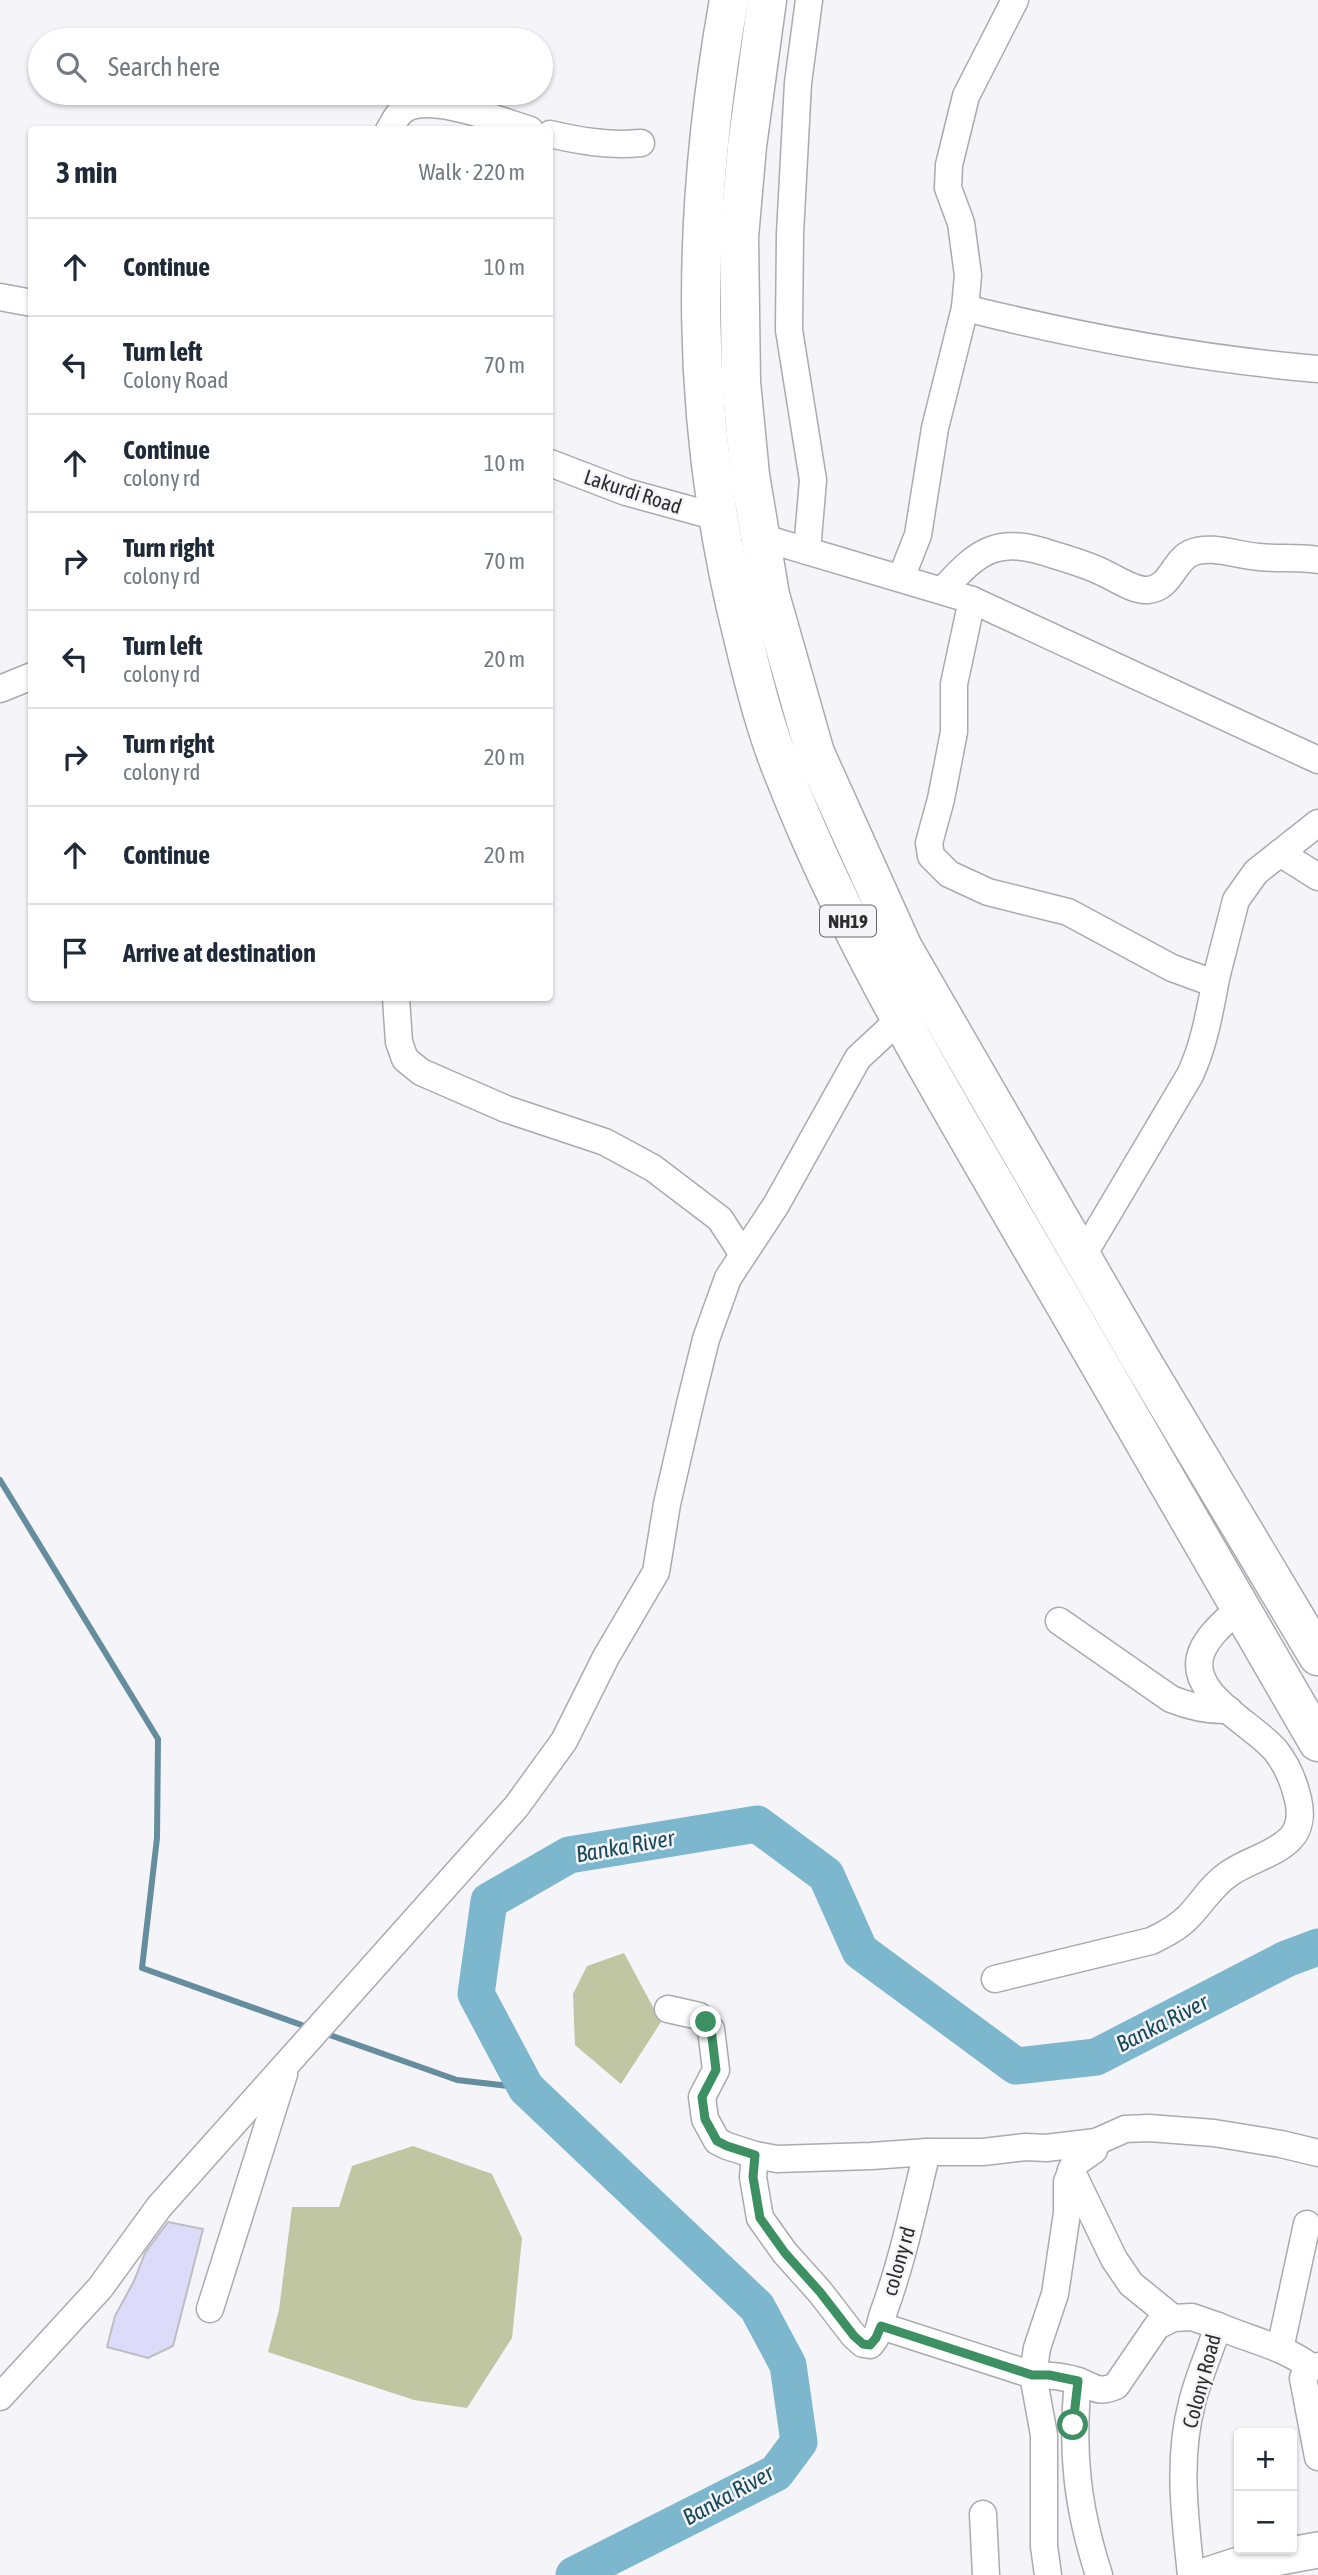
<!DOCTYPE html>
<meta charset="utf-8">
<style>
body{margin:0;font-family:"Asap Condensed",sans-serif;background:#f2f2f3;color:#1f2937}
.controls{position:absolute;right:21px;bottom:21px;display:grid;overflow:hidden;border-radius:7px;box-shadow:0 2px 5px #0004}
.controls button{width:63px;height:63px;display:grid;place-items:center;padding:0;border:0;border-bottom:2px solid #e0e1e3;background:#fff;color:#1f2937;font:35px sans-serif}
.stop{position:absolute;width:21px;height:21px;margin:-16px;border:5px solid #3d9062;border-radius:50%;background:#fff}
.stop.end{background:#3d9062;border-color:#fff;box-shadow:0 2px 7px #0008}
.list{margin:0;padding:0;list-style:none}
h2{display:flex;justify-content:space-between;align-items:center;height:91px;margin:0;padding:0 28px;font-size:30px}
h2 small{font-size:23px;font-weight:400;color:#747a83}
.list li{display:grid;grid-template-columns:46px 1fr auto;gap:21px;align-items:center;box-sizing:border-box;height:98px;padding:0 28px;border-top:2px solid #e0e1e3}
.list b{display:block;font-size:26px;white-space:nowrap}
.list p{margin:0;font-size:23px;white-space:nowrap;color:#747a83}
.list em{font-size:23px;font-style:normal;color:#747a83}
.icon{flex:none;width:38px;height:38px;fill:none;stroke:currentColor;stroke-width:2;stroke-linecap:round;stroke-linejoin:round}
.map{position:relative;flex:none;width:1318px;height:2575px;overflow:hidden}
.search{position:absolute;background:#fff;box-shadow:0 2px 5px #0004;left:28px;top:28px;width:525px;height:77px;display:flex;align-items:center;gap:18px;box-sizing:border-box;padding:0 24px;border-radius:38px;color:#747a83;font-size:26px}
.panel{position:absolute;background:#fff;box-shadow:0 2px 5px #0004;left:28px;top:126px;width:525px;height:875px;border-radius:7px}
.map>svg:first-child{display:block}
.green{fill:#c0c6a2}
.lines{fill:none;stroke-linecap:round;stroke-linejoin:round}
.stream{stroke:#658d9d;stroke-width:6}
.river{stroke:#7db7cd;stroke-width:37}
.building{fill:#dcdbf9;stroke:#bdbdc2;stroke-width:2}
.minor-casing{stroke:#aaaaaf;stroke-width:29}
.major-casing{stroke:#aaaaaf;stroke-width:38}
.highway-casing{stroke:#aaaaaf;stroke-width:41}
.minor{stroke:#fff;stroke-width:26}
.major{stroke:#fff;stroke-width:35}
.highway{stroke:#fff;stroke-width:38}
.route{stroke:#3d9062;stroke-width:9}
.labels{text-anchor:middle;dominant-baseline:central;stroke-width:5;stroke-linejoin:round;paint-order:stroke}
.shield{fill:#f4f4f9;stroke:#68686b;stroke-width:2}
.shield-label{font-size:19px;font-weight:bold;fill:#2c2c2e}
.street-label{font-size:21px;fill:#2c2c2e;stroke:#f4f4f9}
.water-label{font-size:23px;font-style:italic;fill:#164859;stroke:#f4f4f9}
</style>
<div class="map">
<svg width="1318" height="2575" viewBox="0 0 1318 2575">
<rect width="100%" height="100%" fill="#f4f4f9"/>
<g class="green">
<path d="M624 1953 661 2022 621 2084 575 2045 573 1994 587 1966Z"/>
<path d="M413 2146 492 2174 522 2238 512 2338 467 2408 414 2400 268 2352 279 2310 292 2207H339L352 2166Z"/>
</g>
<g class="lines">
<g class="stream">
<path d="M0 1480 158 1739 157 1838 142 1968 310 2028"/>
<path d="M324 2033 457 2080 526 2088"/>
</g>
<path class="river" d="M574 2575 776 2473 799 2442 788 2365 757 2307 526 2088 476 1994 489 1901 569 1855 757 1824 826 1875 860 1951 1016 2066 1096 2057 1286 1959 1318 1947"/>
</g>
<path class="building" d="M168 2222 203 2229 173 2346 148 2358 107 2347 115 2316 134 2281 145 2253Z"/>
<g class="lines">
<defs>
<g id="minor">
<path d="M389 130C393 124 396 116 402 111 427 91 501 121 530 130"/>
<path d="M550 134C580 141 609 146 641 143"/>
<path d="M0 297 32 303"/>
<path d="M965 308C1081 337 1199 359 1318 369"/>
<path d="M550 463 626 492 717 517"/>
<path d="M760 537 972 600 1318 760"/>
<path d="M807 551 813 480 789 330 790 234 798 83 809 0"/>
<path d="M901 578 918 535 935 428 965 308 968 275 961 223 948 188 949 165 966 96 1015 0"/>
<path d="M943 590C980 548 999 536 1054 555 1071 560 1088 565 1104 573 1117 579 1134 591 1148 590 1171 588 1173 561 1191 553 1210 544 1239 556 1259 557 1279 559 1298 557 1318 560"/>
<path d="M972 600 954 684V732L941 799 929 843 931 856 949 874 988 892 1068 912 1172 968 1205 980H1210L1217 974 1236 900 1256 872 1318 823"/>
<path d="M0 689 32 676"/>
<path d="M1280 853 1318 877"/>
<path d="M396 998 399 1042 405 1059 421 1072 506 1109 605 1142 653 1168 720 1219 742 1253"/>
<path d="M1082 1257 1190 1075C1205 1043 1210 1009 1217 974"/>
<path d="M1059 1621 1171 1699C1191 1707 1208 1711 1229 1710"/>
<path d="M995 1979 1151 1941C1166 1934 1179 1927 1190 1915 1204 1900 1213 1884 1230 1873 1249 1860 1274 1855 1290 1839 1301 1828 1301 1812 1298 1799 1294 1782 1287 1765 1276 1751 1254 1724 1184 1693 1202 1651 1209 1634 1227 1620 1240 1607"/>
<path d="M668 2009 699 2016 711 2029 716 2070 702 2097 705 2119 717 2141 727 2146 755 2155 777 2159 871 2156 927 2152H983L1026 2147 1046 2148 1096 2142 1125 2129 1149 2128 1214 2133 1281 2144 1318 2153"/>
<path d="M1096 2142 1094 2150 1074 2164 1067 2182V2213L1055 2294 1037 2348 1033 2375C1047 2375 1064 2376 1078 2381 1095 2387 1097 2394 1116 2386L1157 2326 1173 2318 1192 2317 1218 2326C1210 2352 1198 2377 1192 2403 1177 2459 1185 2518 1191 2575"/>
<path d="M755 2155 753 2177 760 2218 785 2253 820 2292 854 2336 863 2344 870 2345C880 2335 879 2324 884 2311 903 2259 914 2205 927 2152"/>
<path d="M1071 2170 1114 2259 1131 2284 1173 2318"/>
<path d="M210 2309 284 2074"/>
<path d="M881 2326 1033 2375 1044 2435V2546L1048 2575"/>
<path d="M1218 2326C1250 2340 1283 2346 1311 2367"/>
<path d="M1280 2349 1307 2224"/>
<path d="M1318 2366 1307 2369 1303 2378 1318 2457"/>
<path d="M1078 2381C1071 2452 1077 2507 1099 2575"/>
<path d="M0 2397 100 2288 159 2207 516 1807 564 1741 606 1657 656 1572 667 1504 690 1404 706 1339 728 1278 776 1205 858 1058 900 1019"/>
<path d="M983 2514 986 2575"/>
</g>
<path id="major" d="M1208 2575 1242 2564 1318 2550"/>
<g id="highway">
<path d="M729 0C690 218 689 425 744 641 755 687 767 734 785 777 850 943 943 1094 1032 1248 1128 1412 1222 1577 1318 1742"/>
<path d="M767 0 747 146 739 237 741 382 750 475 770 595 815 753 903 948 1140 1358 1318 1656"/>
</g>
</defs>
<use href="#minor" class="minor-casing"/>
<use href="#major" class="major-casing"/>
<use href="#highway" class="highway-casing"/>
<use href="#minor" class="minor"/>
<use href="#major" class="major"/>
<use href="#highway" class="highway"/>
</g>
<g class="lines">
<path class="route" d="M706 2022 711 2029 716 2070 702 2097 705 2119 717 2141 727 2146 755 2155 753 2177 760 2218 785 2253 820 2292 854 2336 863 2344 870 2345 876 2338 881 2326 1032 2375H1049L1078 2381 1073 2425"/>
</g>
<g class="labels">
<rect class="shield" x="820" y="905.5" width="56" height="31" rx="5"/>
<g class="shield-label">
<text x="848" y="921">NH19</text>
</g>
<g class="street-label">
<text transform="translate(633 491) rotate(18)">Lakurdi Road</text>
<text transform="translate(898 2261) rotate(-74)">colony rd</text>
<text transform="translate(1201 2381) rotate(-75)">Colony Road</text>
</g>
<g class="water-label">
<text transform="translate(625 1846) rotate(-10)">Banka River</text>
<text transform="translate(1162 2023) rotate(-27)">Banka River</text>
<text transform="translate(728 2495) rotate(-29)">Banka River</text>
</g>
</g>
</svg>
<div class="controls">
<button>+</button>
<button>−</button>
</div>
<div class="stop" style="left:1073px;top:2425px"></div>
<div class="stop end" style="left:706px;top:2022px"></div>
<div class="search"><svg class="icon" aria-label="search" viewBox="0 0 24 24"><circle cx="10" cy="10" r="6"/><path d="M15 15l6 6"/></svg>Search here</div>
<section class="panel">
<h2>3 min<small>Walk · 220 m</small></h2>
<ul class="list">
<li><svg class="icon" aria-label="ahead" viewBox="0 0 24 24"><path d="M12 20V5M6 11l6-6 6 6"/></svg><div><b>Continue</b></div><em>10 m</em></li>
<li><svg class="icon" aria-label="left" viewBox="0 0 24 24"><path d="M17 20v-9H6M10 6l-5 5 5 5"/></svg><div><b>Turn left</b><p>Colony Road</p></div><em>70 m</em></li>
<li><svg class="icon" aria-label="ahead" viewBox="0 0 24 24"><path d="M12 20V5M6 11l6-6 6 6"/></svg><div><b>Continue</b><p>colony rd</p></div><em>10 m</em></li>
<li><svg class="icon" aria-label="right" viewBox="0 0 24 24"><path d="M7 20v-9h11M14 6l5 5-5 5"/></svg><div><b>Turn right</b><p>colony rd</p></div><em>70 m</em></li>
<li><svg class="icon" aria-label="left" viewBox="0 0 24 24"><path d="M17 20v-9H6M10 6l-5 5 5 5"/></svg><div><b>Turn left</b><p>colony rd</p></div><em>20 m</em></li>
<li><svg class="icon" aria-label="right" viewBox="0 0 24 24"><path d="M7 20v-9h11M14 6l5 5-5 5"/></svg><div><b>Turn right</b><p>colony rd</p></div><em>20 m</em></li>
<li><svg class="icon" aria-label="ahead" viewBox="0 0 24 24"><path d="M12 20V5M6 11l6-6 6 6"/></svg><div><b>Continue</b></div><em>20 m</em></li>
<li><svg class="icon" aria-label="arrive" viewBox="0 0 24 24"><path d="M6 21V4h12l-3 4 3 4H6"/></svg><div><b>Arrive at destination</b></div></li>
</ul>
</section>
</div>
